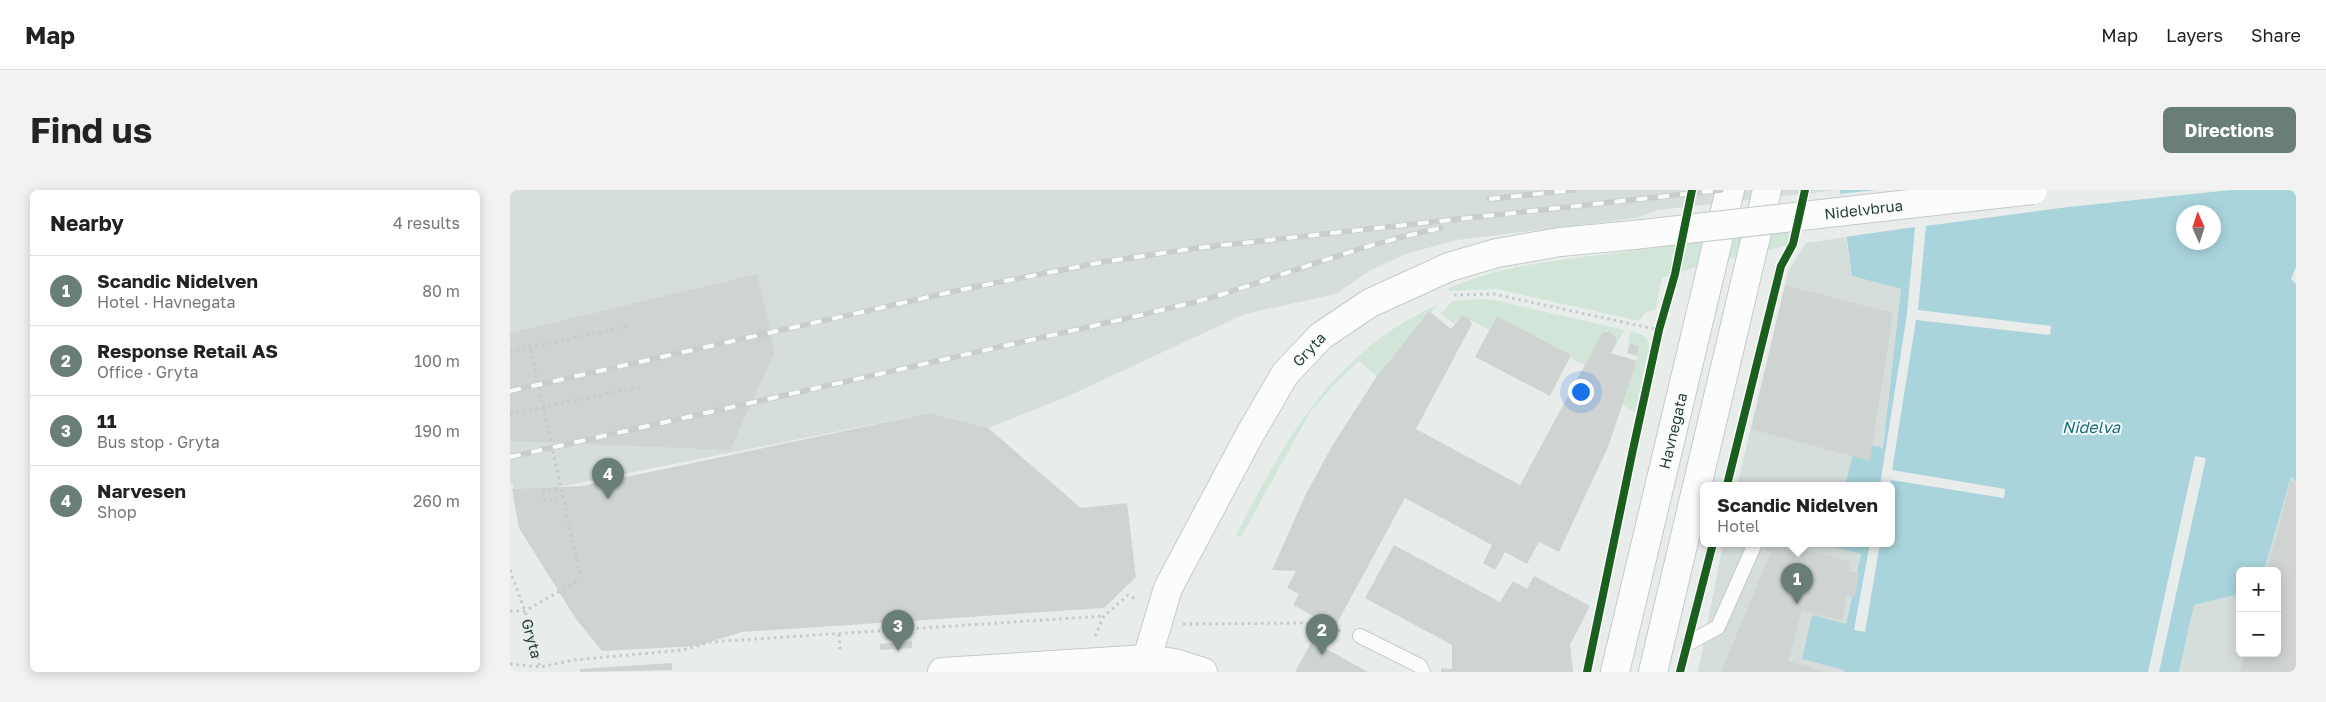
<!DOCTYPE html>
<meta charset="utf-8">
<style>
body{margin:0;font-family:"Golos Text",sans-serif;background:#f2f2f2;color:#222}
.controls{position:absolute;right:15px;bottom:15px;display:grid;overflow:hidden;border-radius:8px;box-shadow:0 2px 12px #0003}
.controls button{width:45px;height:45px;display:grid;place-items:center;padding:0;border:0;border-bottom:1px solid #e0e0e0;background:#fff;color:#222;font:25px sans-serif}
.compass{position:absolute;left:1666px;top:15px;width:45px;height:45px;border-radius:50%;background:#fff;box-shadow:0 2px 12px #0003;rotate:357deg}
.you{position:absolute;left:1070px;top:201px;width:18px;height:18px;margin:-12px;border:4px solid #fff;border-radius:50%;background:#1a73e8;box-shadow:0 0 0 8px #1a73e833}
.badge{display:grid;place-items:center;width:32px;height:32px;border-radius:50%;background:#697e78;color:#fff;font-size:16px;font-weight:700}
.pin{position:absolute;translate:-50% -41px;filter:drop-shadow(0 1px 2px #0008)}
.pin::after{content:'';position:absolute;top:26px;width:18px;height:15px;background:inherit;clip-path:polygon(0 0,100% 0,50% 100%)}
.popup{position:absolute;left:1190px;top:292px;width:195px;height:65px;box-sizing:border-box;display:grid;place-content:center;border-radius:8px;background:#fff;filter:drop-shadow(0 1px 4px #0005);font-size:16px;white-space:nowrap;color:#767676}
.popup b{font-size:19px;color:#222}
.popup::after{content:'';position:absolute;left:50%;top:100%;margin-left:-10px;border:10px solid transparent;border-top-color:#fff}
.list{margin:0;padding:0;list-style:none}
h2{display:flex;justify-content:space-between;align-items:center;height:65px;margin:0;padding:0 20px;font-size:21px}
h2 small{font-size:16px;font-weight:400;color:#767676}
.list li{display:grid;grid-template-columns:32px 1fr auto;gap:15px;align-items:center;box-sizing:border-box;height:70px;padding:0 20px;border-top:1px solid #e0e0e0}
.list b{display:block;font-size:19px;white-space:nowrap}
.list p{margin:0;font-size:16px;white-space:nowrap;color:#767676}
.list em{font-size:16px;font-style:normal;color:#767676}
.map{position:relative;flex:none;width:1786px;height:482px;overflow:hidden;border-radius:8px}
header{display:flex;align-items:center;gap:30px;box-sizing:border-box;height:70px;padding:0 25px;background:#fff;border-bottom:1px solid #e0e0e0}
header strong{font-size:24px}
nav{display:flex;gap:28px;margin-inline-start:auto;font-size:18px}
.intro{display:flex;align-items:center;justify-content:space-between;box-sizing:border-box;height:120px;padding:0 30px}
h1{margin:0;font-size:35px}
.button{padding:12px 22px;border-radius:8px;background:#697e78;color:#fff;font-size:18px;font-weight:700}
main{display:flex;gap:30px;padding:0 30px}
aside{flex:1;background:#fff;border-radius:8px;box-shadow:0 2px 12px #0003}
.map>svg:first-child{display:block}
.built{fill:#d6dedb}
.green{fill:#d1e6d8}
.water{fill:#a9d4db;fill-rule:evenodd}
.pier{fill:#e8edeb}
.building{fill:#cfd4d2}
.lines{fill:none;stroke-linecap:round;stroke-linejoin:round}
.service-casing{stroke:#c5cac8;stroke-width:16}
.secondary-casing{stroke:#c3cbc8;stroke-width:30}
.path{stroke:#c3ccca;stroke-width:3;stroke-dasharray:2.5 4;stroke-linecap:butt}
.service{stroke:#fcfcfc;stroke-width:14}
.secondary{stroke:#fcfcfc;stroke-width:28}
.rail-casing{stroke:#c9cdcc;stroke-width:5.5}
.rail{stroke:#f7fbf9;stroke-width:4;stroke-dasharray:11;stroke-linecap:butt}
.secondary-bridge-casing{stroke:#c3cbc8;stroke-width:30;stroke-linecap:butt}
.secondary-bridge{stroke:#fcfcfc;stroke-width:28}
.cycleway-casing{stroke:#f7fbf9;stroke-width:11}
.cycleway{stroke:#1b5e20;stroke-width:8}
.labels{text-anchor:middle;dominant-baseline:central;stroke-width:4;stroke-linejoin:round;paint-order:stroke}
.street-label{font-size:15px;fill:#24423a;stroke:#f7fbf9}
.water-label{font-size:16px;font-style:italic;fill:#1c6f80;stroke:#f7fbf9}
</style>
<header>
<strong>Map</strong>
<nav><a>Map</a><a>Layers</a><a>Share</a></nav>
</header>
<div class="intro"><h1>Find us</h1><a class="button">Directions</a></div>
<main>
<aside>
<h2>Nearby<small>4 results</small></h2>
<ul class="list">
<li><span class="badge">1</span><div><b>Scandic Nidelven</b><p>Hotel · Havnegata</p></div><em>80 m</em></li>
<li><span class="badge">2</span><div><b>Response Retail AS</b><p>Office · Gryta</p></div><em>100 m</em></li>
<li><span class="badge">3</span><div><b>11</b><p>Bus stop · Gryta</p></div><em>190 m</em></li>
<li><span class="badge">4</span><div><b>Narvesen</b><p>Shop</p></div><em>260 m</em></li>
</ul>
</aside>
<div class="map">
<svg width="1786" height="482" viewBox="0 0 1786 482">
<rect width="100%" height="100%" fill="#e8edeb"/>
<g class="built">
<path d="M0 0H1329L1148 20 1127 28 947 50 896 64 859 81 826 104 735 124 554 208 478 238 420 223 3 306V293H0Z"/>
<path d="M1336 47 1342 86 1391 99 1373 258 1346 252 1335 295H1227L1279 79 1296 53Z"/>
<path d="M1781 287 1786 292V482H1669L1684 415 1730 404V463H1767V381H1754Z"/>
<path d="M1213 353H1321V356L1351 364 1336 434 1292 469 1334 480V482H1188Z"/>
</g>
<g class="green">
<path d="M1279 42 1280 55 1199 73 1152 88 1145 120 1135 123 1129 131 986 99 940 101 937 99C988 76 1042 71 1097 64 1157 56 1218 49 1279 42Z"/>
<path d="M971 109 983 110 1115 140 1107 152C1107 146 1104 142 1097 141L1092 143 1075 175 1060 168 1061 165 987 126 979 140 953 126 948 128 944 134 931 124 942 111Z"/>
<path d="M927 115 921 123 919 121 867 186 849 171 826 193 800 222 731 347 726 345C776 248 823 162 927 115Z"/>
<path d="M1121 141 1130 144 1137 149 1139 156 1125 222 1112 215 1127 171 1129 156 1118 152Z"/>
</g>
<path class="water" d="M1330 0H1786V77L1781 89 1786 94V292L1781 287 1754 381H1730V404L1684 415 1669 482H1334V480L1292 469 1302 425 1336 434 1351 364 1320 356 1321 353H1381V295H1335L1346 251 1373 258 1391 99 1342 86ZM1674 22H1704V52H1674Z"/>
<g class="pier">
<path d="M1367 0H1721L1558 17 1416 36 1408 120 1541 136 1540 145 1406 130 1382 280 1495 299 1494 308 1381 290 1380 295H1370L1397 124 1405 37 1334 47 1328 4Z"/>
<path d="M1685 266 1696 268 1649 482H1638Z"/>
<path d="M1360 353H1370L1355 442 1344 440Z"/>
</g>
<g class="building">
<path d="M247 84 265 161 220 260 0 251V143Z"/>
<path d="M1275 95 1383 123 1360 271 1241 239Z"/>
<path d="M919 121 941 139 951 126 958 127 962 134 906 239 1010 295 1092 143 1100 141 1106 147 1107 152 1101 163 1127 171 1098 257 1049 362 1029 352 1017 374 995 362 985 380 973 373 982 355 895 308 825 437 783 415 789 404 777 398 786 381 762 380 796 304 822 256 867 186Z"/>
<path d="M987 126 1061 165 1040 206 965 167Z"/>
<path d="M1120 153 1129 156 1127 166 1117 163Z"/>
<path d="M420 223 478 238 571 318 617 313 626 387 594 418 232 442 186 456 92 461 66 429 9 338 2 299 73 296Z"/>
<path d="M1781 290 1786 295V482H1730L1735 463H1767V381H1757Z"/>
<path d="M1258 353H1288L1287 356 1294 359 1340 371 1339 381 1349 383 1345 407 1337 405 1332 431 1292 421 1278 471 1316 482H1211L1261 362 1255 360Z"/>
<path d="M884 355 990 412 1003 391 1017 399 1024 386 1080 416 1060 455 1063 482H931V478L942 479V455L855 408Z"/>
<path d="M402 451V458L388 459V452Z"/>
<path d="M802 451 858 482H785Z"/>
<path d="M383 453 384 459 370 460V454Z"/>
<path d="M162 473V480L70 482V479Z"/>
</g>
<g class="lines">
<defs>
<g id="service">
<path d="M850 446 910 476 913 482"/>
<path d="M1179 453 1208 437 1244 356"/>
</g>
<g id="secondary">
<path d="M432 482 636 469 665 473 693 482"/>
<path id="s2" d="M633 482 658 398 739 246 775 184 811 146 860 113 939 77 987 63 1050 52 1124 45"/>
<path id="s3" d="M1105 482 1220 0"/>
<path d="M1143 482 1257 0"/>
</g>
</defs>
<use href="#service" class="service-casing"/>
<use href="#secondary" class="secondary-casing"/>
<g class="path">
<path d="M944 105 984 104 1149 140"/>
<path d="M0 162 118 136"/>
<path d="M0 224 129 197"/>
<path d="M32 301 51 298"/>
<path d="M33 311 53 308"/>
<path id="s1" d="M0 380 15 421 30 477"/>
<path d="M0 421H15L71 389 20 157"/>
<path d="M673 434 794 433 831 441"/>
<path d="M329 444 330 463"/>
<path d="M585 446 594 426 618 405 626 409"/>
<path d="M0 474 30 477 64 470 173 460 200 452 594 426"/>
</g>
<use href="#service" class="service"/>
<use href="#secondary" class="secondary"/>
<defs>
<g id="rail">
<path d="M979 9 1064 0"/>
<path d="M0 201 459 98 593 72 687 58 1211 0"/>
<path d="M0 267 636 124C662 117 688 112 713 104 786 81 856 53 931 38"/>
</g>
</defs>
<use href="#rail" class="rail-casing"/>
<use href="#rail" class="rail"/>
<defs>
<g id="secondary-bridge">
<path id="s4" d="M1124 45 1523 0"/>
</g>
</defs>
<use href="#secondary-bridge" class="secondary-bridge-casing"/>
<use href="#secondary-bridge" class="secondary-bridge"/>
<defs>
<g id="cycleway">
<path d="M1217 295 1271 76 1283 54 1295 0"/>
<path d="M1077 482 1122 264 1149 140 1165 84 1182 0"/>
<path d="M1170 482 1203 353"/>
</g>
</defs>
<use href="#cycleway" class="cycleway-casing"/>
<use href="#cycleway" class="cycleway"/>
</g>
<g class="labels">
<g class="street-label">
<text stroke="none"><textPath href="#s4" startOffset="231">Nidelvbrua</textPath></text>
<text stroke="none"><textPath href="#s2" startOffset="366">Gryta</textPath></text>
<text stroke="none"><textPath href="#s3" startOffset="248">Havnegata</textPath></text>
<text stroke="none"><textPath href="#s1" startOffset="72">Gryta</textPath></text>
</g>
<g class="water-label">
<text x="1581" y="237">Nidelva</text>
</g>
</g>
</svg>
<div class="controls">
<button>+</button>
<button>−</button>
</div>
<svg class="compass" viewBox="-18 -18 36 36"><path d="M0-13l5 13h-10z" fill="#e53935"/><path d="M0 13l5-13h-10z" fill="#767676"/></svg>
<div class="you"></div>
<div class="pin badge" style="left:1287px;top:414px">1</div>
<div class="popup"><b>Scandic Nidelven</b>Hotel</div>
<div class="pin badge" style="left:812px;top:465px">2</div>
<div class="pin badge" style="left:388px;top:461px">3</div>
<div class="pin badge" style="left:98px;top:309px">4</div>
</div>
</main>
